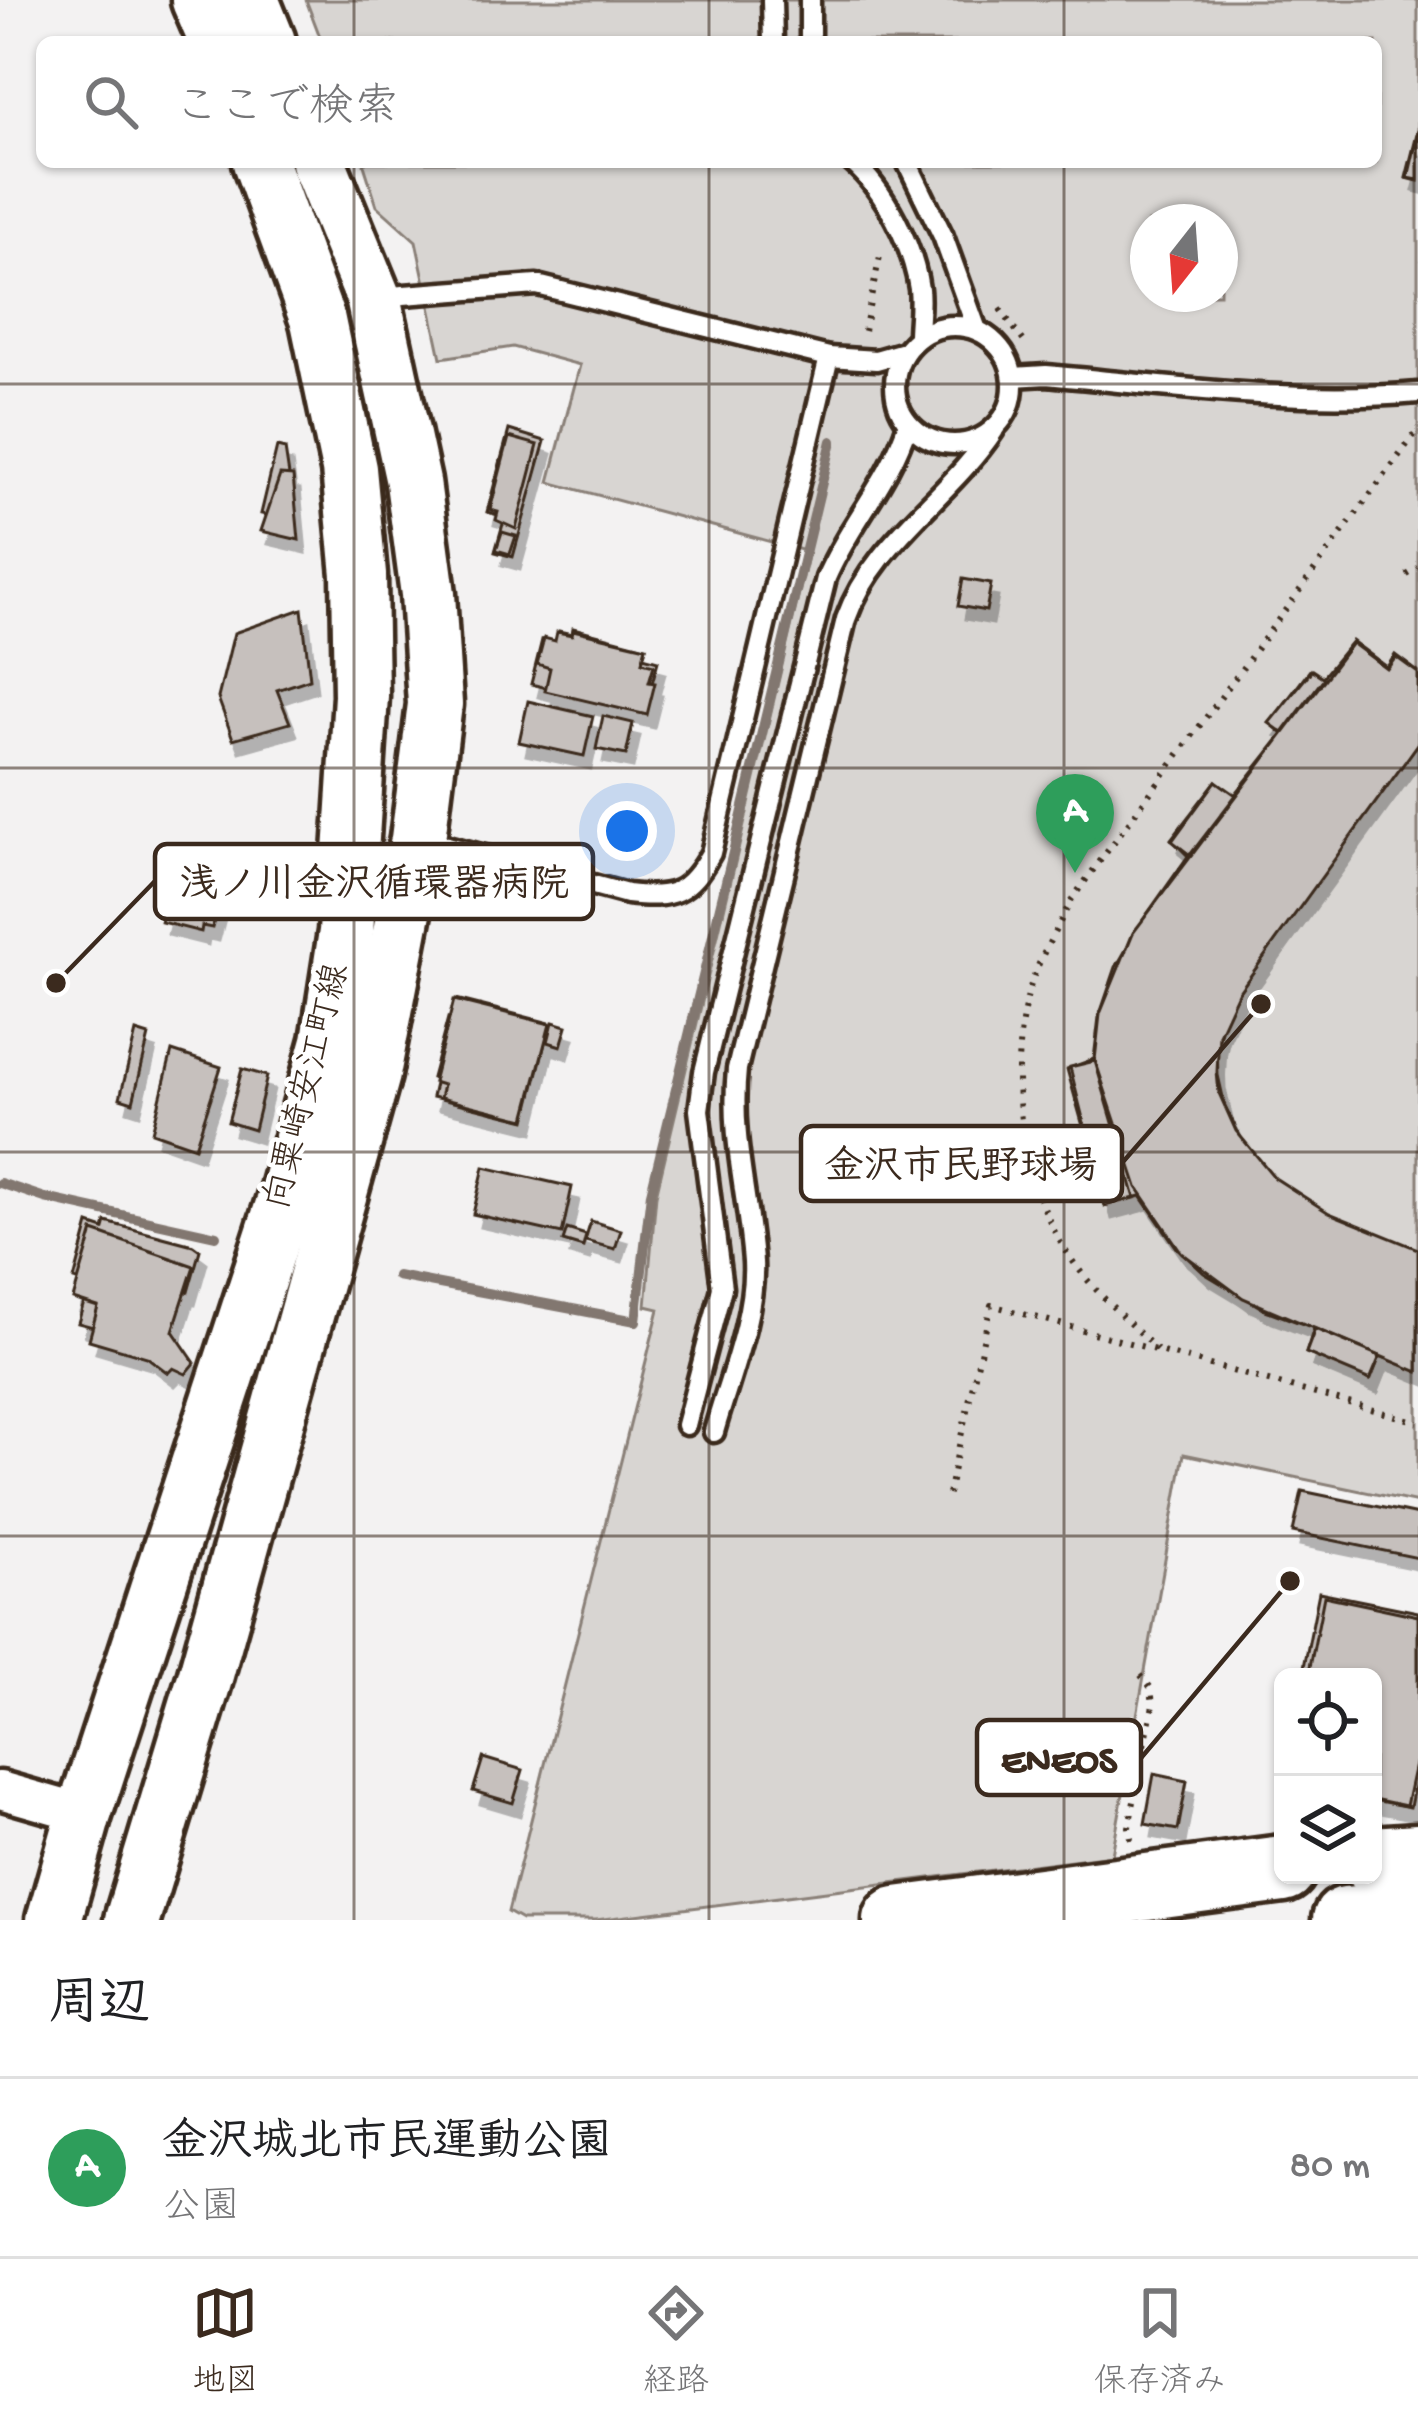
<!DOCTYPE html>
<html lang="ja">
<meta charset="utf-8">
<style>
body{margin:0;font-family:"Gochi Hand","Klee One",sans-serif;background:#f2f2f2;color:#202124}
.controls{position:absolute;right:36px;bottom:36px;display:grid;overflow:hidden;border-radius:18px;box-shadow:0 3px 9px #0004}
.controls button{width:108px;height:108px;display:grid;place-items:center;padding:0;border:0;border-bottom:3px solid #e0e0e0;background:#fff;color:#202124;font:60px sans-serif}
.compass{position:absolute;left:1130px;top:204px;width:108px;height:108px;border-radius:50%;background:#fff;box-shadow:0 3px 9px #0004;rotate:197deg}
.you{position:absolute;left:627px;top:831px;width:42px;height:42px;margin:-30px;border:9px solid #fff;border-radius:50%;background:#1a73e8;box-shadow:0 0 0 18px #1a73e833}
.badge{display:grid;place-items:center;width:78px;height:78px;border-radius:50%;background:#3b2a1e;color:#fff;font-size:39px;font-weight:700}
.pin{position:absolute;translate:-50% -99px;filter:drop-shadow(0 3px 6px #0008)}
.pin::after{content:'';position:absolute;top:63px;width:42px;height:36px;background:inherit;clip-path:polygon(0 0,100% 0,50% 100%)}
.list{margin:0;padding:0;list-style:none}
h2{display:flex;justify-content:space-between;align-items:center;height:156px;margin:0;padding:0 48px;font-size:51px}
h2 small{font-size:39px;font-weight:400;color:#757577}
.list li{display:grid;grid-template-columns:78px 1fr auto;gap:36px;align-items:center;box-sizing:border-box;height:180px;padding:0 48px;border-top:3px solid #e0e0e0}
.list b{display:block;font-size:45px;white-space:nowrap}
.list p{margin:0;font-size:39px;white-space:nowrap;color:#757577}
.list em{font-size:39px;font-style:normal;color:#757577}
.icon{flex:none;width:66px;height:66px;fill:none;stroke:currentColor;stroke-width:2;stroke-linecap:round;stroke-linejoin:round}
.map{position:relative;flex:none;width:1418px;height:1920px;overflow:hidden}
.search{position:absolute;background:#fff;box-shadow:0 3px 9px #0004;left:36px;right:36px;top:36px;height:132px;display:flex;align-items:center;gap:30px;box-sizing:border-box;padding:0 42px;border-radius:18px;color:#757577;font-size:45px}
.sheet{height:336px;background:#fff}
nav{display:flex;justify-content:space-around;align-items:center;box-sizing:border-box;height:168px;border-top:3px solid #e0e0e0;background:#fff;font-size:33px;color:#757577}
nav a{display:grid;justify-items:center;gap:6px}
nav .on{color:#3b2a1e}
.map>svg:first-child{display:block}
.green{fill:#d8d5d2;stroke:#8a8078;stroke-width:3;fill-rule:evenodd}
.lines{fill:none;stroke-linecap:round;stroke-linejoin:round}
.stream{stroke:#827770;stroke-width:10}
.building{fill:#c6c0bd;stroke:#3b2a1e;stroke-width:3;filter:url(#shadow)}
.lane-casing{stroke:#3b2a1e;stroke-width:27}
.street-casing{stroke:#3b2a1e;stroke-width:45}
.secondary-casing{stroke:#3b2a1e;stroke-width:63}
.highway-casing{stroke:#3b2a1e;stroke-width:75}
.path{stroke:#3b2a1e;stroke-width:6;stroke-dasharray:3 9;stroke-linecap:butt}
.lane{stroke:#fff;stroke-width:18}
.street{stroke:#fff;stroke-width:36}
.secondary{stroke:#fff;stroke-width:54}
.highway{stroke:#fff;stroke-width:66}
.grid{fill:none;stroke:#3b2a1e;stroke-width:3;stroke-opacity:0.55}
.labels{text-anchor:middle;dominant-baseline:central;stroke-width:9;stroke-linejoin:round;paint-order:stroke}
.street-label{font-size:36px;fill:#3b2a1e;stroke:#fff}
.leader{fill:none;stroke:#3b2a1e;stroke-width:4.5}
.callout-dot{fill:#3b2a1e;stroke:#fff;stroke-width:4.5}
.callout{fill:#fff;stroke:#3b2a1e;stroke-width:4.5}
.callout-label{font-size:39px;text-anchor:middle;font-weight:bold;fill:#3b2a1e}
</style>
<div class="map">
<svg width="1418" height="1920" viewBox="0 0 1418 1920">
<defs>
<filter id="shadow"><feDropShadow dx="7" dy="13" stdDeviation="0" flood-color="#0004"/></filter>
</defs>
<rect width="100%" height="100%" fill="#f3f2f2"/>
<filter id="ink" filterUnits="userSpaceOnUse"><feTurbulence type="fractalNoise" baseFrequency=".00833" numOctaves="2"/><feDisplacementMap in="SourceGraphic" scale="24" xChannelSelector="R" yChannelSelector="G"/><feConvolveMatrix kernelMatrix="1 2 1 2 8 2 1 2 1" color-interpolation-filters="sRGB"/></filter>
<g filter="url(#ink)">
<path class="green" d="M306 0H1418V1503L1184 1454 1112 1855 596 1920H522L508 1912 659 1309 646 1306 656 1195 809 552 549 482 580 365 513 347 441 358 416 241 377 206 363 162H1376V42H322ZM1148 222H1220V294H1148Z"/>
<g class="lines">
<g class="stream">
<path d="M0 1183 45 1198 216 1236"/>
<path d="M397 1276 636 1321 651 1193 832 441"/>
</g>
</g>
<g class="building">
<path d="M1418 130V181L1406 178Z"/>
<path d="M1418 135V180L1408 178Z"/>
<path d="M509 430 545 441 513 557 495 552 505 517 487 512Z"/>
<path d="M509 437 538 445 516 529 496 520 498 512 490 510Z"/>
<path d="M277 447 285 449 296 522 261 514Z"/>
<path d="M280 475 293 476 299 540 261 531Z"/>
<path d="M502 532 516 536 510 554 496 550Z"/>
<path d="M963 579 991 584 986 611 958 606Z"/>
<path d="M302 609 310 679 277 690 290 723 233 739 218 698 234 633Z"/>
<path d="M573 628 646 647 643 657 658 661 644 713 531 684 542 640 555 644 559 631 572 634Z"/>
<path d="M573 630 646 647 642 662 654 665 649 682 655 683 647 715 545 691 550 668 537 664 544 638 555 641 557 632 572 635Z"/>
<path d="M1352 641 1387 667 1395 655 1418 672V741L1238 993 1223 1020 1217 1049 1218 1075 1225 1106 1241 1138 1284 1191 1317 1211 1418 1254V1371L1380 1356 1371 1379 1306 1353 1314 1328 1265 1310 1204 1273 1177 1248 1141 1196 1105 1205 1067 1069 1094 1059 1099 1017 1116 967 1143 920 1188 856 1171 839 1216 781 1234 796 1283 734 1270 723 1310 670 1321 679Z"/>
<path d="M1352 643 1387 669 1396 657 1418 673V744L1238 993 1219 1034 1217 1072 1219 1093 1236 1131 1275 1178 1329 1213 1418 1249V1372L1243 1298 1182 1253 1137 1187 1095 1060 1100 1014 1133 933Z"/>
<path d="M1312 670 1324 678 1283 733 1269 723Z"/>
<path d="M528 701 593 716 584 756 519 742Z"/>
<path d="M603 716 633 723 626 755 596 749Z"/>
<path d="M1216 781 1236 795 1190 855 1172 841Z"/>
<path d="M178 853 222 864 216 886 223 887 212 928 202 926 201 932 161 922Z"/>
<path d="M456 999 550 1023 526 1120 432 1097 436 1079 432 1078 448 1018 451 1019Z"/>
<path d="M454 1000 550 1024 525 1119 440 1098 443 1085 433 1082Z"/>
<path d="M553 1022 567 1026 561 1046 548 1042Z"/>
<path d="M136 1032 149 1036 133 1102 120 1098Z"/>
<path d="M172 1051 221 1067 195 1147 152 1132Z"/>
<path d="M1095 1061 1135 1198 1105 1206 1070 1067Z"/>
<path d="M242 1069 267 1076 254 1130 228 1122Z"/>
<path d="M484 1167 572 1187 562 1234 473 1214Z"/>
<path d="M591 1221 621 1230 615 1249 585 1241Z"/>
<path d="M106 1222 193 1245 200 1250 188 1292 180 1290 170 1328 154 1323 150 1342 78 1323 89 1285 74 1280 89 1224 104 1229Z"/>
<path d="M567 1229 586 1235 583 1247 563 1241Z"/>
<path d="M93 1231 194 1266 173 1331 195 1363 186 1374 173 1368 168 1373 147 1357 89 1340 98 1307 73 1299Z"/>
<path d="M1315 1329 1380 1356 1370 1380 1306 1353Z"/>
<path d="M1302 1491 1418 1515V1558L1293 1532Z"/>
<path d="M1319 1592 1418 1612V1766L1410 1807 1373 1800V1677H1302Z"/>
<path d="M1324 1596 1418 1616V1750L1406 1806 1373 1799V1677H1308Z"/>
<path d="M483 1758 523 1770 513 1803 473 1791Z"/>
<path d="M1154 1774 1187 1781 1178 1830 1145 1824Z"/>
</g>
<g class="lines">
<defs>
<g id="lane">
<path d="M772 0 773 42"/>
<path d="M810 0V42"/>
<path d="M852 162C885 190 913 246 919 289 921 304 918 322 918 337"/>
<path d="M907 162 943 236 977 330"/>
<path d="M377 297 537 285 829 357 876 360 904 352"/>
<circle cx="954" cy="385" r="59"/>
<path d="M1013 377 1046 375C1169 386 1295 404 1418 393"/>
<path d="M425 840 627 894C673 899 688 894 711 853L829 357"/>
<path d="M686 1425 722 1288 699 1110 704 1072 826 578C850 522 889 483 908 423"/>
<path d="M714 1432C728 1382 756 1313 753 1262 748 1194 730 1138 737 1069L846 619C873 542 950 497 994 430"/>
</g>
<path id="street" d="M0 1790 84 1814"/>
<g id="secondary">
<path d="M199 0 217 42"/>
<path d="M251 0 268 42"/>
<path d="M54 1920 84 1814 288 1189 329 1041 346 932 361 696 359 575 349 469 318 321 260 162"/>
<path d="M132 1920 205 1678 373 1074 418 839 435 704 428 594 413 482 373 297 318 162"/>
</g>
<g id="highway">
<path d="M1373 1860 1418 1857"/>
<path d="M897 1920 1283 1869"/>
<path d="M1346 1920 1418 1914"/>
</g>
</defs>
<use href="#lane" class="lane-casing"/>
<use href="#street" class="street-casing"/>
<use href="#secondary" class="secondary-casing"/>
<use href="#highway" class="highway-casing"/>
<g class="path">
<path d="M1000 309 1028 347"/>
<path d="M864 331 880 256"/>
<path d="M1407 575 1418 568"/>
<path d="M1157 1350C1125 1318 1088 1287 1064 1248 1018 1173 1003 1056 1035 973 1045 948 1060 923 1072 899L1418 430"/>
<path d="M948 1494 991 1305 1418 1422"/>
<path d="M1131 1840 1129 1827 1153 1705 1151 1688 1139 1673"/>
</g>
<use href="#lane" class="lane"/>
<use href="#street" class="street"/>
<use href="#secondary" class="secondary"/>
<use href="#highway" class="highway"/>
</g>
</g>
<path class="grid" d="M354 0V42M709 0V42M1064 0V42M354 162V1920M709 162V1920M1064 162V1920M0 384H1418M0 768H1418M0 1152H1418M0 1536H1418"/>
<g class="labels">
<g class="street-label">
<text transform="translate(310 1087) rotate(-76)">向粟崎安江町線</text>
</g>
</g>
<path class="leader" d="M56 983L155 881M1261 1004L1122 1163M1290 1581L1141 1758"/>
<g class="callout-dot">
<circle cx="56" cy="983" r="12"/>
<circle cx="1261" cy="1004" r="12"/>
<circle cx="1290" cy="1581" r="12"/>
</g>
<g class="callout">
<rect x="155" y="844" width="438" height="75" rx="12"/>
<rect x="801" y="1126" width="321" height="75" rx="12"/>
<rect x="977" y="1720" width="164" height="75" rx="12"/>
</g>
<g class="callout-label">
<text x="374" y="895">浅ノ川金沢循環器病院</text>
<text x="961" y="1177">金沢市民野球場</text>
<text x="1059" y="1771">ENEOS</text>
</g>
</svg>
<div class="controls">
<button><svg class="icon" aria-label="locate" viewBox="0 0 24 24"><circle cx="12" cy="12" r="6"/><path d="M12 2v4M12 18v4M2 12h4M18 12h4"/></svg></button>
<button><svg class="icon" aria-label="layers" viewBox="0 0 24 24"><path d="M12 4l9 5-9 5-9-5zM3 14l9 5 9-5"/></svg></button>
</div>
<svg class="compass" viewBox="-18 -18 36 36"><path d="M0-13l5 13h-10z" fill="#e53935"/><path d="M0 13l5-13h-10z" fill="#757577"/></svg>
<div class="you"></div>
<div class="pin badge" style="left:1075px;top:873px;background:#2e9e5b">A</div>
<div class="search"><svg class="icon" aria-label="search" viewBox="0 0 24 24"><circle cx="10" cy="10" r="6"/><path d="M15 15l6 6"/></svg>ここで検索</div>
</div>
<section class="sheet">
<h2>周辺<small></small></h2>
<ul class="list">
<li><span class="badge" style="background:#2e9e5b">A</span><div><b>金沢城北市民運動公園</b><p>公園</p></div><em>80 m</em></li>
</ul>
</section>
<nav>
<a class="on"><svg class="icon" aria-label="map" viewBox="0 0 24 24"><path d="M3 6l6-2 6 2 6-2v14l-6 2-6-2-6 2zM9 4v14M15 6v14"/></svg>地図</a>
<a><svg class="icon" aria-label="directions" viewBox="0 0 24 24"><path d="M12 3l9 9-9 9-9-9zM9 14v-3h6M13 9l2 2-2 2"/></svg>経路</a>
<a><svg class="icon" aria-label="saved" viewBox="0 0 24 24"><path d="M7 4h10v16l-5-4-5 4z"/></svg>保存済み</a>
</nav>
